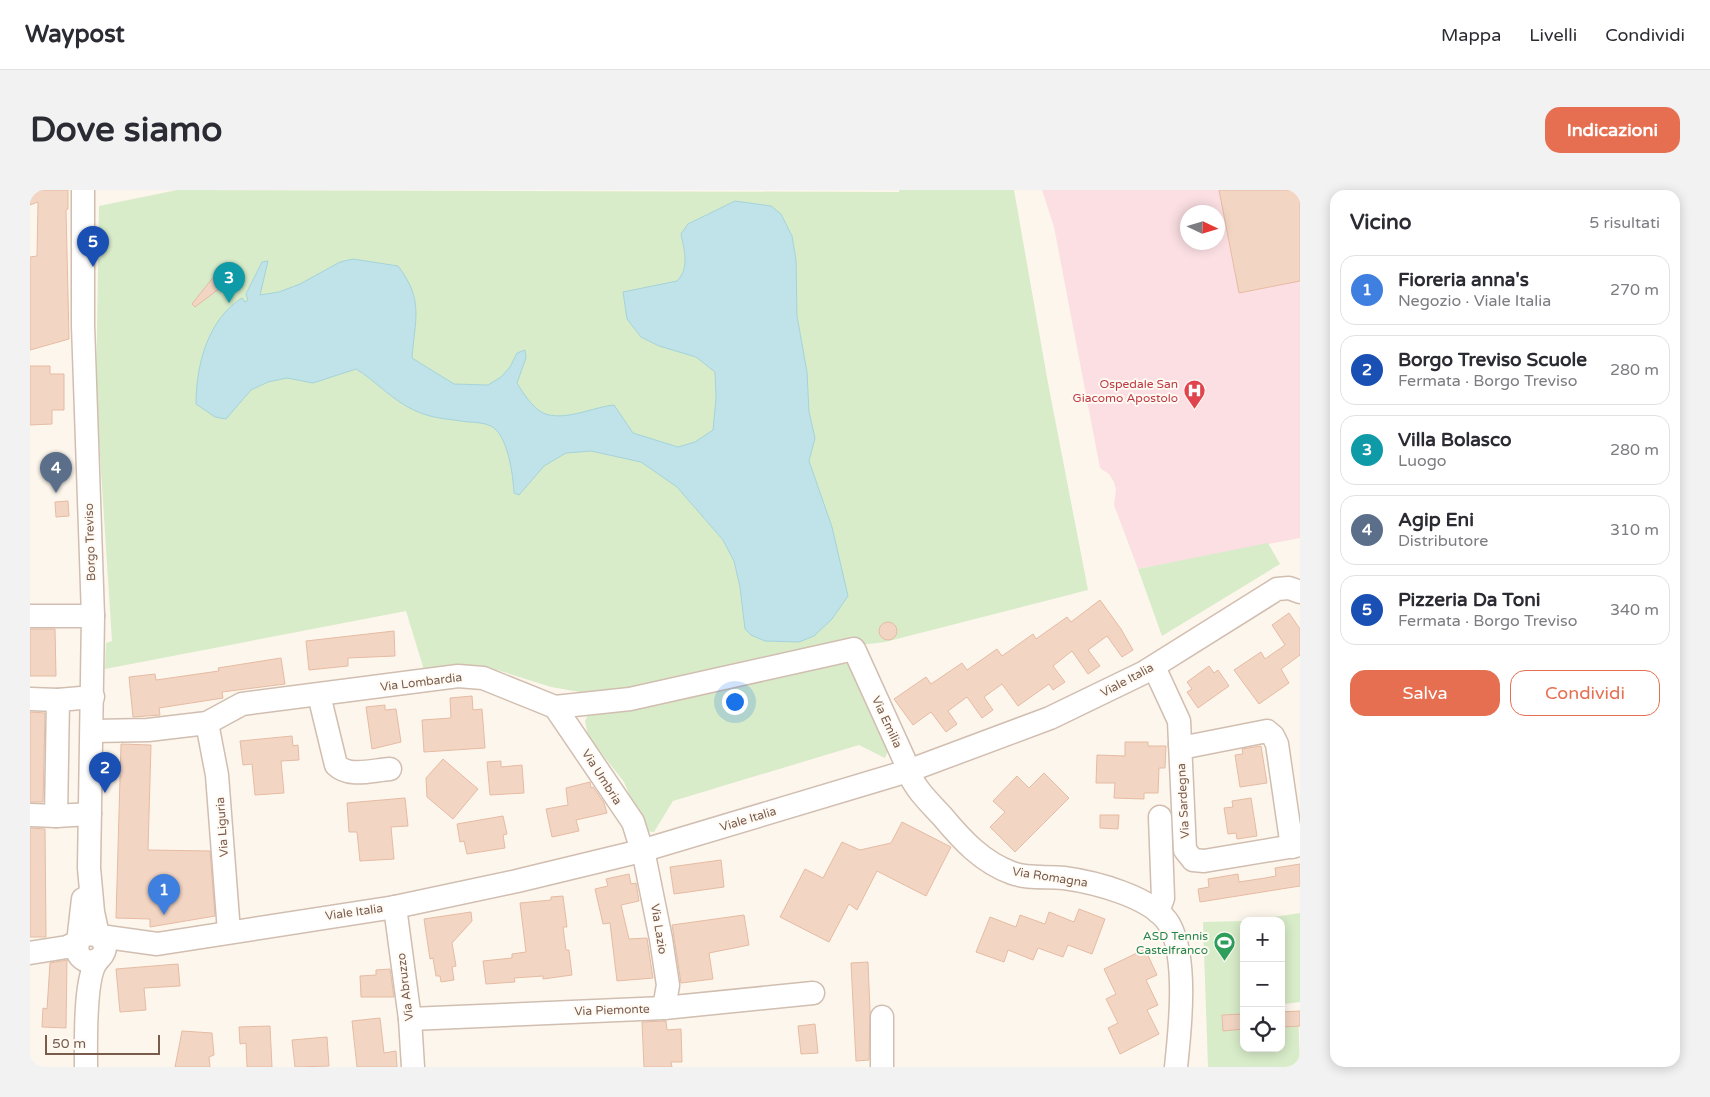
<!DOCTYPE html>
<html lang="it">
<meta charset="utf-8">
<style>
body{margin:0;font-family:"Varela Round",sans-serif;background:#f2f2f3;color:#2b2b33}
.controls{position:absolute;right:15px;bottom:15px;display:grid;overflow:hidden;border-radius:10px;box-shadow:0 2px 12px #0003}
.controls button{width:45px;height:45px;display:grid;place-items:center;padding:0;border:0;border-bottom:1px solid #e1e1e2;background:#fff;color:#2b2b33;font:25px sans-serif}
.compass{position:absolute;left:1150px;top:15px;width:45px;height:45px;border-radius:50%;background:#fff;box-shadow:0 2px 12px #0003;rotate:94deg}
.scale{position:absolute;left:15px;bottom:12px;width:115px;box-sizing:border-box;padding-left:5px;border:2px solid #7a5c4d;border-top:0;font-size:14px;line-height:18px;white-space:nowrap;color:#7a5c4d;-webkit-text-stroke:4px #fffaf3;paint-order:stroke}
.you{position:absolute;left:704px;top:511px;width:18px;height:18px;margin:-12px;border:4px solid #fff;border-radius:50%;background:#1a73e8;box-shadow:0 0 0 8px #1a73e833}
.badge{display:grid;place-items:center;width:32px;height:32px;border-radius:50%;background:#e76f51;color:#fff;font-size:16px;font-weight:700}
.pin{position:absolute;translate:-50% -41px;filter:drop-shadow(0 1px 2px #0008)}
.pin::after{content:'';position:absolute;top:26px;width:18px;height:15px;background:inherit;clip-path:polygon(0 0,100% 0,50% 100%)}
.list{margin:0;padding:0;list-style:none}
h2{display:flex;justify-content:space-between;align-items:center;height:65px;margin:0;padding:0 20px;font-size:21px}
h2 small{font-size:16px;font-weight:400;color:#7c7c81}
.list li{display:grid;grid-template-columns:32px 1fr auto;gap:15px;align-items:center;box-sizing:border-box;height:70px;margin:0 10px 10px;padding:0 10px;border:1px solid #e1e1e2;border-radius:15px}
.list b{display:block;font-size:19px;white-space:nowrap}
.list p{margin:0;font-size:16px;white-space:nowrap;color:#7c7c81}
.list em{font-size:16px;font-style:normal;color:#7c7c81}
.actions{display:flex;gap:10px;padding:15px 20px}
.actions a{flex:1;padding:11px 0;border:1px solid #e76f51;border-radius:15px;text-align:center;font-size:18px;color:#e76f51}
.actions .main{background:#e76f51;color:#fff}
.icon{flex:none;width:28px;height:28px;fill:none;stroke:currentColor;stroke-width:2;stroke-linecap:round;stroke-linejoin:round}
.map{position:relative;flex:none;width:1270px;height:877px;overflow:hidden;border-radius:15px}
header{display:flex;align-items:center;gap:30px;box-sizing:border-box;height:70px;padding:0 25px;background:#fff;border-bottom:1px solid #e1e1e2}
header strong{font-size:24px}
nav{display:flex;gap:28px;margin-inline-start:auto;font-size:18px}
.intro{display:flex;align-items:center;justify-content:space-between;box-sizing:border-box;height:120px;padding:0 30px}
h1{margin:0;font-size:35px}
.button{padding:12px 22px;border-radius:15px;background:#e76f51;color:#fff;font-size:18px;font-weight:700}
main{display:flex;gap:30px;padding:0 30px}
aside{flex:1;background:#fff;border-radius:15px;box-shadow:0 2px 12px #0003}
.map>svg:first-child{display:block}
.medical{fill:#fbdfe3;fill-rule:evenodd}
.green{fill:#d8ecc9}
.water{fill:#bfe3e8;stroke:#a5d3da}
.building{fill:#f3d5c3;stroke:#e6bba3}
.lines{fill:none;stroke-linecap:round;stroke-linejoin:round}
.minor-casing{stroke:#d1beb0;stroke-width:25}
.minor{stroke:#fff;stroke-width:22}
.labels{text-anchor:middle;dominant-baseline:central;stroke-width:4;stroke-linejoin:round;paint-order:stroke}
.health-label{font-size:12px;fill:#be3a42;stroke:#fffaf3;text-anchor:end}
.street-label{font-size:12px;fill:#7a5c4d;stroke:#fffaf3}
.leisure-label{font-size:12px;fill:#27864d;stroke:#fffaf3;text-anchor:end}
</style>
<header>
<strong>Waypost</strong>
<nav><a>Mappa</a><a>Livelli</a><a>Condividi</a></nav>
</header>
<div class="intro"><h1>Dove siamo</h1><a class="button">Indicazioni</a></div>
<main>
<div class="map">
<svg width="1270" height="877" viewBox="0 0 1270 877">
<rect width="100%" height="100%" fill="#fdf6ec"/>
<path class="medical" d="M1012 0H1270V348L1108 379 1084 315 1086 300 1084 292 1079 284 1070 278 1024 37ZM1158 22H1188V52H1158Z"/>
<g class="green">
<path d="M147 0 869 2V0H984L1018 193 1058 400 855 452 830 455 675 489 561 504 521 497 467 480H394L376 421 75 479 76 453 82 451 66 203 69 16Z"/>
<path d="M1238 353 1250 374 1132 446 1108 379Z"/>
<path d="M791 473 818 474 830 479 861 553 855 568 829 555 643 611 624 642 615 641 594 592 558 546 555 531 561 519Z"/>
<path d="M1270 723V812L1254 814 1255 821H1268L1270 877H1178L1173 732 1214 731V858H1251V731H1218Z"/>
</g>
<path class="water" d="M705 11 741 16 751 24 762 46 766 70 767 126 777 182 779 222 785 248 779 271 802 337 818 406 802 429 784 446 769 452 735 451 721 445 715 439 710 397 704 371 693 350 647 297 611 272 561 261 536 263 514 276 489 305 484 303C483 285 478 245 461 236 455 233 444 232 438 232 420 229 403 229 386 221 364 212 346 191 326 179L283 193 257 188 238 192 221 200 196 229 185 227 166 214C166 175 178 129 212 108L215 112 218 110 216 104 232 72 238 71 230 105 249 102 270 94 310 72 323 69 368 76C394 110 385 128 382 168L424 194 458 195 471 187 480 177 487 163 495 160 496 168 487 193C493 203 502 217 513 223 534 232 563 217 584 215L603 243 648 257 665 252 683 240 686 208 685 182 666 167 629 156 611 147 597 129 593 102 647 91C660 78 654 60 651 44L658 34Z"/>
<g class="building">
<path d="M0 0H38V19L36 20 39 149 0 160V67L7 66 8 12 0 15Z"/>
<path d="M1189 0H1270V91L1209 103Z"/>
<path d="M200 81 194 95 165 117 162 114 185 85 190 82Z"/>
<path d="M0 176H20V184H34V220H22V234L0 235Z"/>
<path d="M38 311 39 326 26 327 25 312Z"/>
<path d="M1070 410 1091 439 1103 460 1092 467 1077 446 1058 460 1070 476 1058 484 1042 461 1023 476 1035 492 1023 500 1019 494 988 516 972 494 954 507 963 520 952 528 937 507 918 521 927 534 916 542 901 522 883 535 864 509 896 487 901 494 932 473 937 480 967 459 972 466 1003 444 1006 449 1037 427 1041 432Z"/>
<path d="M1259 423 1270 439V465L1251 479 1259 493 1229 514 1204 480 1231 462 1235 469 1255 455 1242 435Z"/>
<circle cx="858" cy="441" r="9"/>
<path d="M0 439H25L26 486H0Z"/>
<path d="M364 441 365 466 318 468V476L279 480 276 451Z"/>
<path d="M251 468 255 494 192 502 193 508 129 518 130 525 103 527 99 487 125 484 126 490 189 481 188 478Z"/>
<path d="M1179 476 1184 483 1188 480 1199 496 1168 518 1157 502 1162 499 1157 492Z"/>
<path d="M442 506 443 520 452 519 455 558 394 562 392 530 421 528 420 508Z"/>
<path d="M355 515V520L366 519 371 552 342 559 336 517Z"/>
<path d="M0 522 15 523 13 612H0Z"/>
<path d="M262 546 263 556 268 555 269 570 251 571 254 603 225 605 222 574 213 575 210 551Z"/>
<path d="M1095 552H1118V556H1136L1135 578H1129L1128 603H1114V609L1084 608 1085 593H1066L1067 565 1095 566Z"/>
<path d="M91 554 121 555 118 660 180 661 185 726 120 737V729L86 728Z"/>
<path d="M1231 556 1237 593 1210 597 1205 565 1213 564 1212 559Z"/>
<path d="M413 569 448 599 423 629 397 607 396 588Z"/>
<path d="M471 571V577L492 575 494 603 460 605 457 572Z"/>
<path d="M1014 583 1039 608 985 662 960 637 975 622 963 611 987 586 999 598Z"/>
<path d="M560 592 561 598 563 597 574 613 577 623 546 630 549 641 522 647 516 619 538 615 536 598Z"/>
<path d="M375 608 378 636 361 637 364 669 330 671 327 642H319L317 613Z"/>
<path d="M1221 608 1227 646 1207 649 1206 643 1198 644 1194 618 1203 617 1202 611Z"/>
<path d="M1070 625H1089L1088 639 1070 638Z"/>
<path d="M473 626 477 644 473 645 475 658 437 664 434 651 430 652 427 634Z"/>
<path d="M872 632 921 657 896 706 847 681 827 720 819 714 799 752 750 727 775 679 793 688 812 652 830 660 861 653Z"/>
<path d="M0 638 15 639 16 747H0Z"/>
<path d="M691 670 694 697 644 704 640 677Z"/>
<path d="M1270 674V696L1170 712 1168 699 1179 697 1178 689 1208 684 1209 692 1235 688 1246 686 1245 678Z"/>
<path d="M599 684 601 694 606 693 609 711 591 715 599 749 617 748 623 788 587 791 580 733 573 734 565 699 578 696 576 689Z"/>
<path d="M533 706 537 737H533L536 760H539L542 785 513 789V786L484 788 485 792 456 794 453 771 482 768V764L496 762 490 713 521 710V707Z"/>
<path d="M1049 719 1075 729 1062 764 1038 755 1033 767 1008 758 1003 770 978 760 974 772 946 762 960 727 986 737 990 725 1015 734 1019 722 1044 732Z"/>
<path d="M441 722 442 731 422 753 426 776 422 777 424 790 411 792 410 786H406L403 768 400 769 394 729Z"/>
<path d="M714 725 719 755 679 763 683 789 651 793 642 735Z"/>
<path d="M1115 759 1127 785 1116 790 1128 815 1117 820 1129 844 1090 864 1078 838 1088 833 1076 809 1086 804 1074 779Z"/>
<path d="M37 770 36 838 12 837 13 818 17 819 20 773Z"/>
<path d="M838 772 840 821 839 870 826 871 821 773Z"/>
<path d="M148 774 150 796 114 798 116 820 90 822 86 779Z"/>
<path d="M360 779 364 807H331L330 786 346 785V780Z"/>
<path d="M1270 821V836L1251 837V822Z"/>
<path d="M1214 824V839L1193 841 1192 825Z"/>
<path d="M350 828 354 863 366 861 367 877H327L322 831Z"/>
<path d="M636 831 637 840 651 839 652 872H641L642 877H614L612 832Z"/>
<path d="M785 834 788 863 771 864 768 836Z"/>
<path d="M240 836 242 877H217L216 853 210 854 209 837Z"/>
<path d="M152 841 182 843 184 865 179 867 180 877H145Z"/>
<path d="M297 847 299 876 265 877 262 850Z"/>
</g>
<g class="lines">
<defs>
<g id="minor">
<path d="M53 0V135L63 426 59 678 63 722 68 745"/>
<path d="M0 426H63"/>
<path d="M1124 477 1149 531 1155 660 1163 670 1174 671 1270 655"/>
<path d="M289 505 306 575C319 588 343 580 360 579"/>
<path d="M0 509 28 510"/>
<path d="M525 517 603 632 615 670 631 749 638 795 634 818"/>
<path d="M177 533 187 585 199 742"/>
<path d="M63 541 118 540 177 533 212 514 428 486 453 488 525 517 600 509 824 459 874 569"/>
<path d="M1150 555 1161 556 1237 541 1243 546 1247 554 1262 657"/>
<path d="M878 581C885 599 899 612 912 626 932 650 952 672 982 683 998 689 1017 686 1034 688 1064 692 1123 707 1139 734 1158 767 1150 840 1146 877"/>
<path d="M60 624 26 626 28 510 63 507"/>
<path d="M0 625 26 626"/>
<path d="M365 717 380 829 383 877"/>
<path d="M1128 722 1133 708 1130 627"/>
<path d="M70 746 127 754 365 717 487 691 611 661 878 581 1020 528 1113 483 1247 399 1259 398 1270 402"/>
<path d="M49 750 55 744 68 745 75 753C77 772 54 779 47 761L53 709"/>
<path d="M0 763 37 757 48 752"/>
<path d="M852 827V877"/>
<path d="M380 829 634 818 783 803"/>
<path d="M56 877C56 855 54 785 68 770"/>
</g>
</defs>
<use href="#minor" class="minor-casing"/>
<use href="#minor" class="minor"/>
</g>
<defs>
<symbol id="hospital-pin" viewBox="-11 -11 22 30"><path d="M0 17L-7.5 6A9.5 9.5 0 1 1 7.5 6Z" fill="#e0444e" stroke="#fffaf3"/><path d="M-5-5h3v3.5h4V-5h3V5h-3V1.5h-4V5h-3Z" fill="#fff"/></symbol>
<symbol id="stadium-pin" viewBox="-11 -11 22 30"><path d="M0 17L-7.5 6A9.5 9.5 0 1 1 7.5 6Z" fill="#2e9e5b" stroke="#fffaf3"/><path d="M0-5a6.5 5 0 1 0 0 10a6.5 5 0 1 0 0-10ZM-3.5-1.8h7v3.6h-7Z" fill="#fff"/></symbol>
</defs>
<g fill-rule="evenodd">
<use href="#hospital-pin" x="1152" y="188" width="25" height="34"/>
<use href="#stadium-pin" x="1182" y="740" width="25" height="34"/>
</g>
<g class="labels">
<g class="health-label">
<text x="1148" y="194">Ospedale San<tspan x="1148" dy="14">Giacomo Apostolo</tspan></text>
</g>
<g class="street-label">
<text transform="translate(60 352) rotate(-92)">Borgo Treviso</text>
<text transform="translate(1097 490) rotate(-28)">Viale Italia</text>
<text transform="translate(391 492) rotate(-7)">Via Lombardia</text>
<text transform="translate(857 532) rotate(65)">Via Emilia</text>
<text transform="translate(572 587) rotate(57)">Via Umbria</text>
<text transform="translate(1153 611) rotate(-93)">Via Sardegna</text>
<text transform="translate(718 629) rotate(-17)">Viale Italia</text>
<text transform="translate(192 637) rotate(-94)">Via Liguria</text>
<text transform="translate(1020 687) rotate(9)">Via Romagna</text>
<text transform="translate(324 722) rotate(-8)">Viale Italia</text>
<text transform="translate(629 739) rotate(81)">Via Lazio</text>
<text transform="translate(375 797) rotate(-97)">Via Abruzzo</text>
<text transform="translate(582 820) rotate(-2)">Via Piemonte</text>
</g>
<g class="leisure-label">
<text x="1178" y="746">ASD Tennis<tspan x="1178" dy="14">Castelfranco</tspan></text>
</g>
</g>
</svg>
<div class="controls">
<button>+</button>
<button>−</button>
<button><svg class="icon" aria-label="locate" viewBox="0 0 24 24"><circle cx="12" cy="12" r="6"/><path d="M12 2v4M12 18v4M2 12h4M18 12h4"/></svg></button>
</div>
<svg class="compass" viewBox="-18 -18 36 36"><path d="M0-13l5 13h-10z" fill="#e53935"/><path d="M0 13l5-13h-10z" fill="#7c7c81"/></svg>
<div class="scale">50 m</div>
<div class="you"></div>
<div class="pin badge" style="left:134px;top:725px;background:#3f7fe0">1</div>
<div class="pin badge" style="left:75px;top:603px;background:#1a4fb4">2</div>
<div class="pin badge" style="left:199px;top:113px;background:#0f9aa8">3</div>
<div class="pin badge" style="left:26px;top:303px;background:#5c6f8a">4</div>
<div class="pin badge" style="left:63px;top:77px;background:#1a4fb4">5</div>
</div>
<aside>
<h2>Vicino<small>5 risultati</small></h2>
<ul class="list">
<li><span class="badge" style="background:#3f7fe0">1</span><div><b>Fioreria anna's</b><p>Negozio · Viale Italia</p></div><em>270 m</em></li>
<li><span class="badge" style="background:#1a4fb4">2</span><div><b>Borgo Treviso Scuole</b><p>Fermata · Borgo Treviso</p></div><em>280 m</em></li>
<li><span class="badge" style="background:#0f9aa8">3</span><div><b>Villa Bolasco</b><p>Luogo</p></div><em>280 m</em></li>
<li><span class="badge" style="background:#5c6f8a">4</span><div><b>Agip Eni</b><p>Distributore</p></div><em>310 m</em></li>
<li><span class="badge" style="background:#1a4fb4">5</span><div><b>Pizzeria Da Toni</b><p>Fermata · Borgo Treviso</p></div><em>340 m</em></li>
</ul>
<div class="actions"><a class="main">Salva</a><a>Condividi</a></div>
</aside>
</main>
